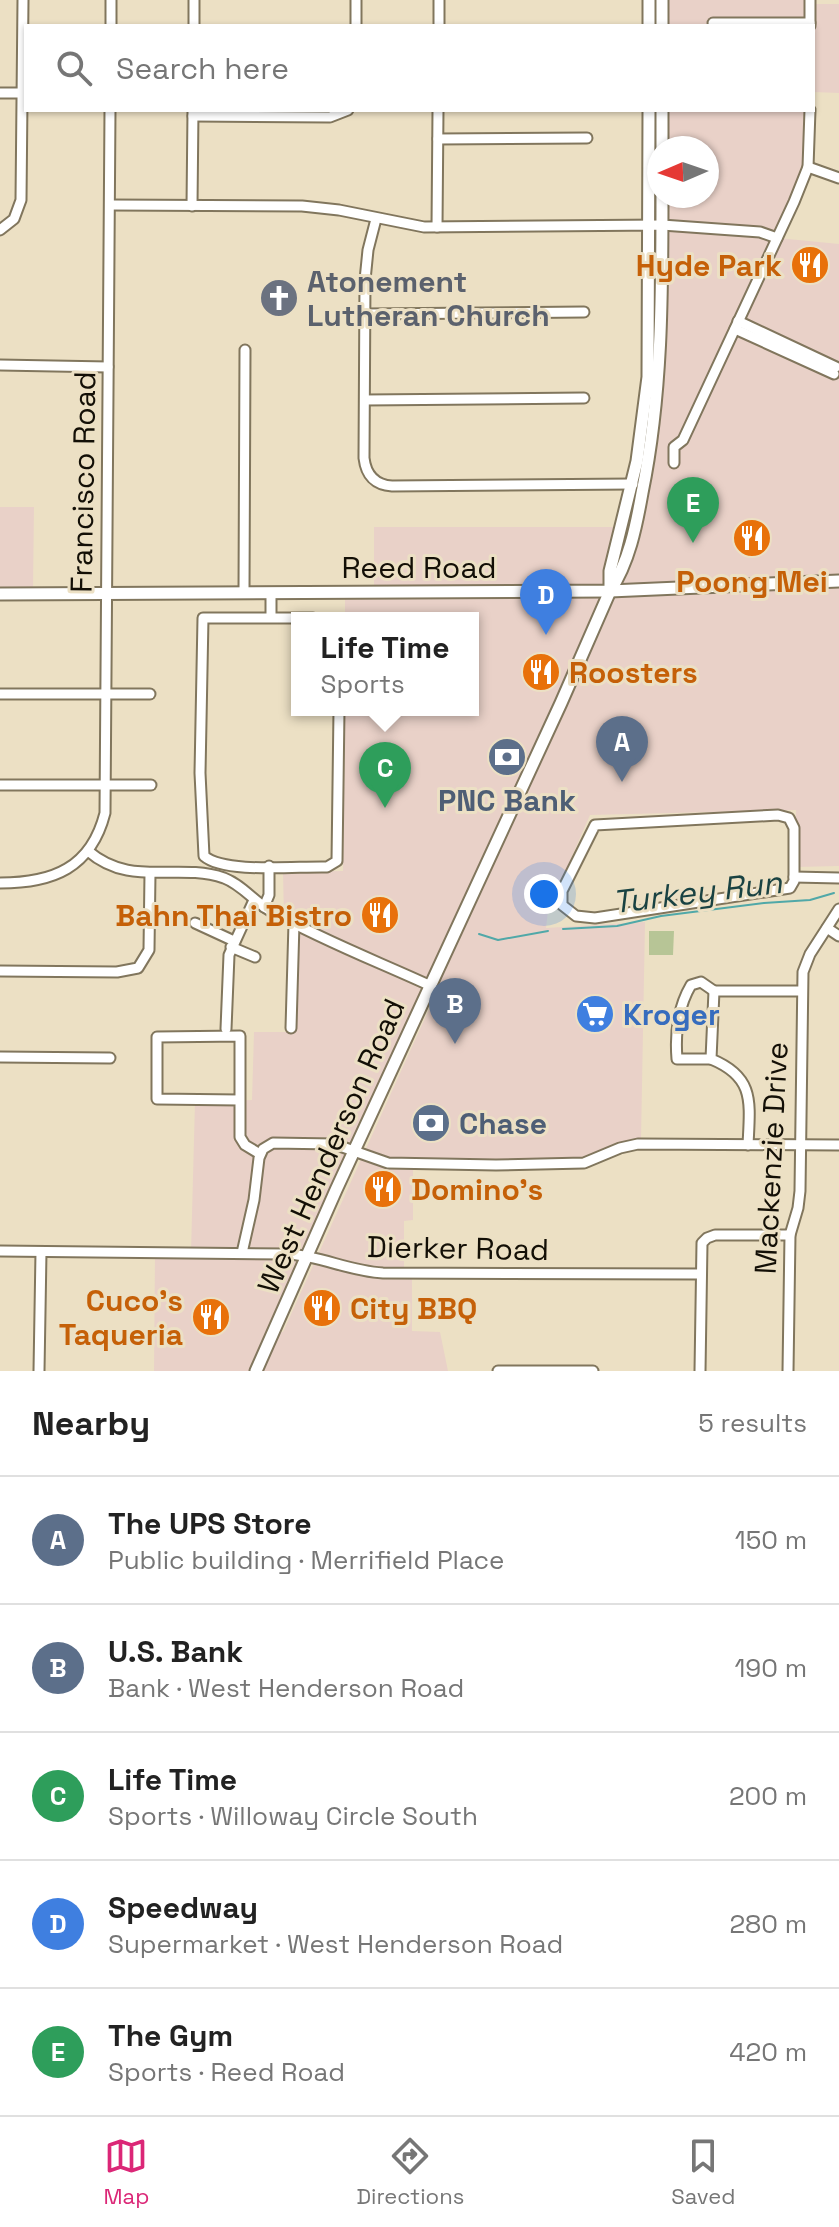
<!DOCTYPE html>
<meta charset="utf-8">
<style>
body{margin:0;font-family:"Space Grotesk",sans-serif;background:#f2f2f2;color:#222}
.compass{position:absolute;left:647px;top:136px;width:72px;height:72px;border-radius:50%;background:#fff;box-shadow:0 2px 6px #0004;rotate:268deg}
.you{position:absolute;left:544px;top:894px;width:28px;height:28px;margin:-20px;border:6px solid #fff;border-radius:50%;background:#1a73e8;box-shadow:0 0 0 12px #1a73e833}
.badge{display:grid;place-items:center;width:52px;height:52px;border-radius:50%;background:#db2777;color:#fff;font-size:26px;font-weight:700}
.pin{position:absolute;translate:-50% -66px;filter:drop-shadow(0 2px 4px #0008)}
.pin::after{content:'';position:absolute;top:42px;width:28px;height:24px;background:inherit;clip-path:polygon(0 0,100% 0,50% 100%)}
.popup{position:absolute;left:291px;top:612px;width:188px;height:104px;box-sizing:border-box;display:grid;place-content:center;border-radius:0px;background:#fff;filter:drop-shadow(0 2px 6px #0005);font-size:26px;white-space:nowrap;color:#767676}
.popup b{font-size:30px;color:#222}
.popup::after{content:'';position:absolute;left:50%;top:100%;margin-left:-16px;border:16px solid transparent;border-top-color:#fff}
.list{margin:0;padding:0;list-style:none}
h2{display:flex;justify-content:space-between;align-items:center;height:104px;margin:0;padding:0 32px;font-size:34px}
h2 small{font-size:26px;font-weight:400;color:#767676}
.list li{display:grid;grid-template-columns:52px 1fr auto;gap:24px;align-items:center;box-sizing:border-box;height:128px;padding:0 32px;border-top:2px solid #e0e0e0}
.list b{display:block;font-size:30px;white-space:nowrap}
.list p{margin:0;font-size:26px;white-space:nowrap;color:#767676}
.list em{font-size:26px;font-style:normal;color:#767676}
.icon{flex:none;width:44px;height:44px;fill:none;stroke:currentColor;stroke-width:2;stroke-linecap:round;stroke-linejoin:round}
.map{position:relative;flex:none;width:839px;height:1371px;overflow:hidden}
.search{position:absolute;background:#fff;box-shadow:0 2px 6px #0004;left:24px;right:24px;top:24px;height:88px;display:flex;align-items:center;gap:20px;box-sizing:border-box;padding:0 28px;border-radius:0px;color:#767676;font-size:30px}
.sheet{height:744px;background:#fff}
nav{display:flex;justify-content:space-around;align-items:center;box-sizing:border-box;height:112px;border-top:2px solid #e0e0e0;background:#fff;font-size:22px;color:#767676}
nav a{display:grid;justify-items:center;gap:4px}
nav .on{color:#db2777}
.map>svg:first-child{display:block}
.commercial{fill:#e9d1c8;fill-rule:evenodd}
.green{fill:#b7c596}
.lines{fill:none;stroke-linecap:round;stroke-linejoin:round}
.stream{stroke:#50a8a8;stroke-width:2}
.minor-casing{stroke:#81765d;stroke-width:13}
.major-casing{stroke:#81765d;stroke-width:15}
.minor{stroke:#fff;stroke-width:9}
.major{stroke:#fff;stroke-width:11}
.labels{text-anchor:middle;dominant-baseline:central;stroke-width:6;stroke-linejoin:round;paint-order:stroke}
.food-label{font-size:30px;font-weight:bold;fill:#c56008;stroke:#ece0c4;text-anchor:end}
.worship-label{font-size:30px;font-weight:bold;fill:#5b616d;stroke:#ece0c4;text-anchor:start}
.street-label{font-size:30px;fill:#130f06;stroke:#ece0c4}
.service-label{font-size:30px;font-weight:bold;fill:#4e5e75;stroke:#ece0c4}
.shop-label{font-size:30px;font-weight:bold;fill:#366cbe;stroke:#ece0c4;text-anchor:start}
.water-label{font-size:32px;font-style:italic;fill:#194242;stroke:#ece0c4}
</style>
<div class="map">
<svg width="839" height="1371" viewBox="0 0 839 1371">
<rect width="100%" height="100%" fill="#ece0c4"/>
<g class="commercial">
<path d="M657 0H810V4H839V93L813 92V26H656Z"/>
<path d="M656 110H809L808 159 778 238 839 244V866L796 867V810L590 815 548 911 546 928 645 922 641 1140 626 1141 591 1157 572 1161 413 1160V1220L404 1221V1272L412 1273V1331L440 1332 448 1371H154L155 1253 191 1252 195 1102 252 1100 254 1032H292L294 924 284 918 283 872 343 871 345 710H473V618H345V592L374 591V527H633L649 461 655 336ZM659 148H707V196H659ZM341 940 440 985 283 1332H275L431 986 342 945Z"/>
<path d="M0 507H34L33 594H0Z"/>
</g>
<path class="green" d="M649 931H674L673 955H649Z"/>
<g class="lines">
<g class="stream">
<path d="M563 929 617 926 661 916 764 903 810 900 834 893"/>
<path d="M479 934 498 940 548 931"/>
</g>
<defs>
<g id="minor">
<path d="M713 23H810"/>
<path d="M111 26V0"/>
<path d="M194 26V0"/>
<path d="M356 26V0"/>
<path d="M439 26V0"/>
<path d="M810 26V0"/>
<path d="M0 93H22"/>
<path d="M193 116 330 117 348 110"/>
<path d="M438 139 587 138"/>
<path d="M808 167 839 178"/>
<path d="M110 205 302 206 339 210 424 227 662 225 760 232 777 238"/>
<path d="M192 206 193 110"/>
<path d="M376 219 368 250 365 280 364 458C366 475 375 485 392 486L633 484"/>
<path d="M437 227 438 110"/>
<path d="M0 230 14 219 21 200 23 0"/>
<path d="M365 314 584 312"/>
<path d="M738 321 836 367"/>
<path d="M735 329 834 374"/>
<path d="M0 365 108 367"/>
<path d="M365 400 584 398"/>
<path d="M674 463V447L683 440 794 202 808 167 810 110"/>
<path d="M244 593 245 350"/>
<path d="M271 593V617"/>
<path d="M313 618H203L200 773 204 856C225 874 298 866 327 867L337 861 339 710"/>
<path d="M0 694H150"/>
<path d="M0 785H151"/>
<path d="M778 815 789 818 794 828V881L790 888 595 918 576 916 562 905V891L595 825Z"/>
<path d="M88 851C131 888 176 862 224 878 243 885 256 904 274 913 324 941 379 962 431 986"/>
<path d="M794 877 839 878"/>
<path d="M0 883C53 883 91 868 105 813L110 110"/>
<path d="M264 907 269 895V866"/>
<path d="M195 923 234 941"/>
<path d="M827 928 839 936"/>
<path d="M231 947 255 957"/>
<path d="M0 971 117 972 138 968 149 950 150 873"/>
<path d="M291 1028 294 923"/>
<path d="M226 1029 229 955 254 900"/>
<path d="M0 1057 110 1058"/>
<path d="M711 1059H677C675 1034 678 1007 691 985L701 982 714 991"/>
<path d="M239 1100 157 1099V1037L240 1036V1137L245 1145 260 1154"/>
<path d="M748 1145C750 1102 755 1077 711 1059L714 991H802"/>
<path d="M0 1251 288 1254C322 1256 348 1271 383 1273L700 1274"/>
<path d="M242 1253 254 1200 259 1158 263 1149 273 1143 334 1144 388 1163 496 1165 584 1163 620 1148 638 1144 839 1145"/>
<path d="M39 1371 41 1252"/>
<path d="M498 1371H593"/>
<path d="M700 1371 702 1243 707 1238 715 1235H790"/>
<path d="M788 1371 790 1235 798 1208 800 1191 803 972 810 954 839 909"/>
</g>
<g id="major">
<path d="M649 0V26"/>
<path d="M662 0V26"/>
<path d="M662 110V148"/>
<path d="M610 590V571L637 461 648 377 649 110"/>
<path d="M0 594 610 591 839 581"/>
<path d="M256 1371 336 1190 561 703 610 591C629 562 636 527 642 493 662 395 662 296 662 196"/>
</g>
</defs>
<use href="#minor" class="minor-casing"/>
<use href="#major" class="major-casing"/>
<use href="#minor" class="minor"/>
<use href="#major" class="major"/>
</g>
<defs>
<symbol id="restaurant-disc" viewBox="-11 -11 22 22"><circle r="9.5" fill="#e8710a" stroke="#ece0c4"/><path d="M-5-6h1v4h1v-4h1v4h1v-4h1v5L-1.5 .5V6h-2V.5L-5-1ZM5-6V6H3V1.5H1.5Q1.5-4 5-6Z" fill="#fff"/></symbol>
<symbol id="church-disc" viewBox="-11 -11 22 22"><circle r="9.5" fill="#6b7280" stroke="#ece0c4"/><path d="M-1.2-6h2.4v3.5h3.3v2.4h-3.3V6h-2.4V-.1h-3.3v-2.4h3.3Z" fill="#fff"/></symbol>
<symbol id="bank-disc" viewBox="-11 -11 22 22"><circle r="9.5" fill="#5c6f8a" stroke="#ece0c4"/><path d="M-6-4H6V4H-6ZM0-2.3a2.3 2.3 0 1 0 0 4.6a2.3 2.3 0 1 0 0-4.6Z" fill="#fff"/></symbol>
<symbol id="supermarket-disc" viewBox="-11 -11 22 22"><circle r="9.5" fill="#3f7fe0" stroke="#ece0c4"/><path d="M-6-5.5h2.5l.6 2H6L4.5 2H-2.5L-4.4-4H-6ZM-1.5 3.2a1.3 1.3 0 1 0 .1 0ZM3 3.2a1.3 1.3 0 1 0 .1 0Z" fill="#fff"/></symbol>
</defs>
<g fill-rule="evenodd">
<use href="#restaurant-disc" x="788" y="243" width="44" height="44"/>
<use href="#church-disc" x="257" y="276" width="44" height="44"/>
<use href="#restaurant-disc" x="730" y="516" width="44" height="44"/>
<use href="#restaurant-disc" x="519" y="650" width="44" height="44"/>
<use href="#bank-disc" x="485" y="735" width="44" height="44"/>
<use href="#restaurant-disc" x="358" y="893" width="44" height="44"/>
<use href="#supermarket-disc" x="573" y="992" width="44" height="44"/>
<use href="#bank-disc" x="409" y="1101" width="44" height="44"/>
<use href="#restaurant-disc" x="361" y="1167" width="44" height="44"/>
<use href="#restaurant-disc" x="300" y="1286" width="44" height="44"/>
<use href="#restaurant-disc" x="189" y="1295" width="44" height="44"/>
</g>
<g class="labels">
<g class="food-label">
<text x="782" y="265">Hyde Park</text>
<text x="752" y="581" text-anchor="middle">Poong Mei</text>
<text x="569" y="672" text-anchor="start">Roosters</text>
<text x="352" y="915">Bahn Thai Bistro</text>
<text x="411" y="1189" text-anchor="start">Domino's</text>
<text x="183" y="1300">Cuco's<tspan x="183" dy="34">Taqueria</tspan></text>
<text x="350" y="1308" text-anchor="start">City BBQ</text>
</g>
<g class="worship-label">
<text x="307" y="281">Atonement<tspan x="307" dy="34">Lutheran Church</tspan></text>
</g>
<g class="street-label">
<text transform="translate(83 482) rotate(-89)">Francisco Road</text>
<text x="419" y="567">Reed Road</text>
<text transform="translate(331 1146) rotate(-66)">West Henderson Road</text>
<text transform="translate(771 1158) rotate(-87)">Mackenzie Drive</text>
<text transform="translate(458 1248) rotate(1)">Dierker Road</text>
</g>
<g class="service-label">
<text x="507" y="800">PNC Bank</text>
<text x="459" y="1123" text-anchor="start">Chase</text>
</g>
<g class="shop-label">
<text x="623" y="1014">Kroger</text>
</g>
<g class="water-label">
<text transform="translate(697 892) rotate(-7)">Turkey Run</text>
</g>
</g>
</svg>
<svg class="compass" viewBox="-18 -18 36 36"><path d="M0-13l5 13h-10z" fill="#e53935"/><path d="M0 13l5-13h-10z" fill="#767676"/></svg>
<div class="you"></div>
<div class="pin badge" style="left:622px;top:782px;background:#5c6f8a">A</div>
<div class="pin badge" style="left:455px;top:1044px;background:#5c6f8a">B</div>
<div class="pin badge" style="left:385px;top:808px;background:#2e9e5b">C</div>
<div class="popup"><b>Life Time</b>Sports</div>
<div class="pin badge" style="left:546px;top:635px;background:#3f7fe0">D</div>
<div class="pin badge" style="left:693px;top:543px;background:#2e9e5b">E</div>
<div class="search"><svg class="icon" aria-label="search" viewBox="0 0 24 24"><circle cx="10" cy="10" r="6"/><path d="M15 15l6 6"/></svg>Search here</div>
</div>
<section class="sheet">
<h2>Nearby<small>5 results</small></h2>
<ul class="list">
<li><span class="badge" style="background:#5c6f8a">A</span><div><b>The UPS Store</b><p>Public building · Merrifield Place</p></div><em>150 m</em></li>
<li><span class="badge" style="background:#5c6f8a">B</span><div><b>U.S. Bank</b><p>Bank · West Henderson Road</p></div><em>190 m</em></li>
<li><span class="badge" style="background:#2e9e5b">C</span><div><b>Life Time</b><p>Sports · Willoway Circle South</p></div><em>200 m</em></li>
<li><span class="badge" style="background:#3f7fe0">D</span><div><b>Speedway</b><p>Supermarket · West Henderson Road</p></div><em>280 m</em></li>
<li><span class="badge" style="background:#2e9e5b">E</span><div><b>The Gym</b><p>Sports · Reed Road</p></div><em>420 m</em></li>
</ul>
</section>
<nav>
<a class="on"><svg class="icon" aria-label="map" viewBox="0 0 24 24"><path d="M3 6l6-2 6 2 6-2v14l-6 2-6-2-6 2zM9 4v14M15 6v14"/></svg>Map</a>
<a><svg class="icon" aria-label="directions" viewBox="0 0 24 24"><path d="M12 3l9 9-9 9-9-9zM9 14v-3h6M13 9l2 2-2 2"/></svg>Directions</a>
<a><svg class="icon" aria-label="saved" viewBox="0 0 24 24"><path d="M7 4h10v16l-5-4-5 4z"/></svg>Saved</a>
</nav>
